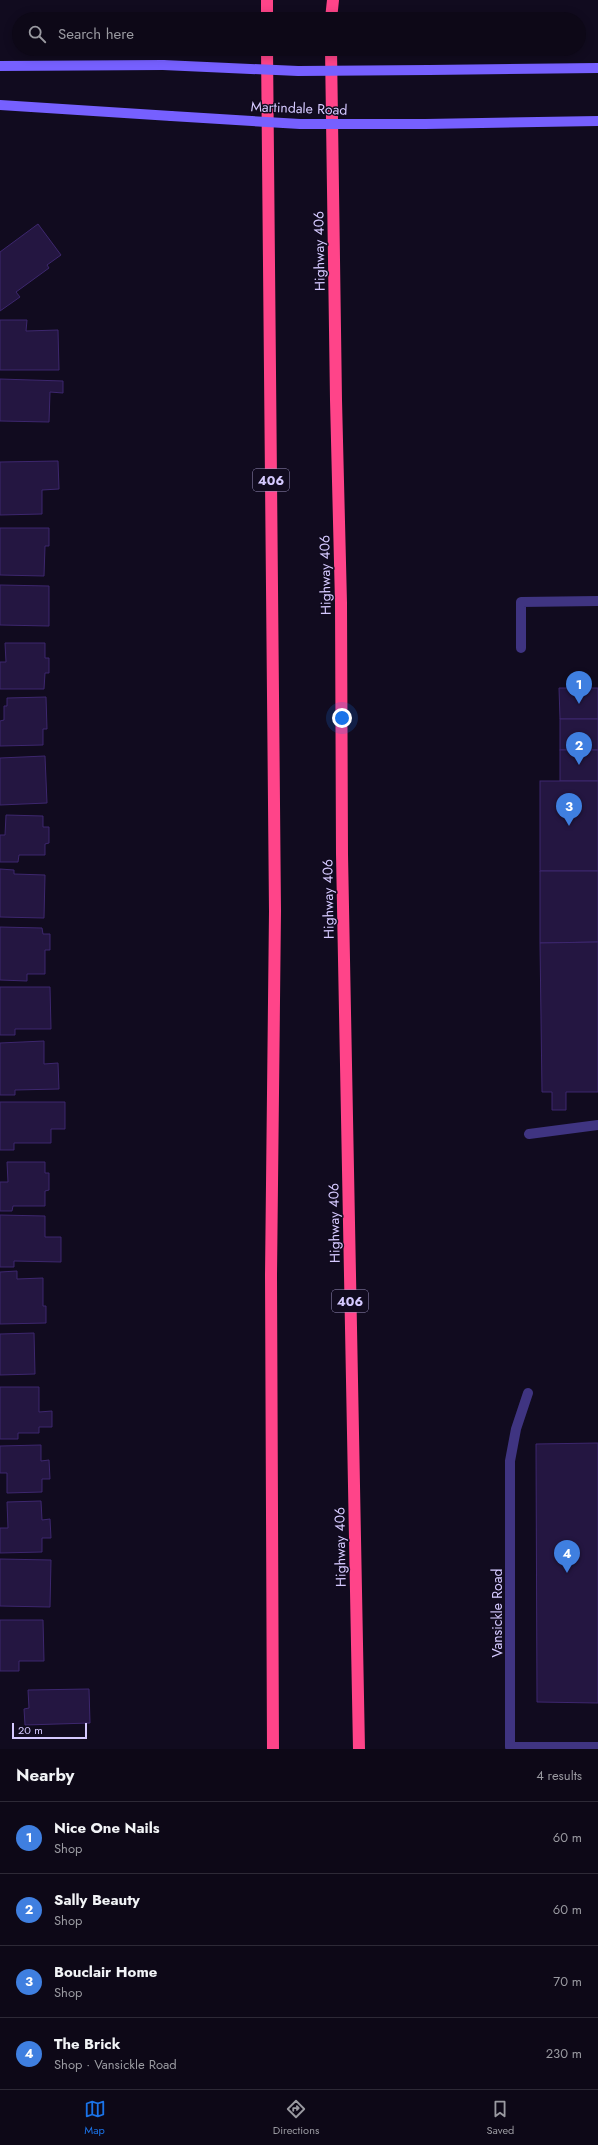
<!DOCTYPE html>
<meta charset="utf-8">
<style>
body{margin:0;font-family:Jost,sans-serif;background:#1b1624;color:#f1f3f6}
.scale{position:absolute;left:12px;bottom:10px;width:75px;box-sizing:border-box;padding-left:4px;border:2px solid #d5c9ff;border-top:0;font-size:11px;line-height:14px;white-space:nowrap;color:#d5c9ff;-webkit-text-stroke:3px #110b1f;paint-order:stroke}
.you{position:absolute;left:342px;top:718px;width:14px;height:14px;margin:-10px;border:3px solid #fff;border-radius:50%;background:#1a73e8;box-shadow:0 0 0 6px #1a73e833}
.badge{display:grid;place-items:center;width:26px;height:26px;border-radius:50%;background:#1a73e8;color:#fff;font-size:13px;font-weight:700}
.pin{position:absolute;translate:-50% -33px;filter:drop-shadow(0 1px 2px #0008)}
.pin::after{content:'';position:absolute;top:21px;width:14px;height:12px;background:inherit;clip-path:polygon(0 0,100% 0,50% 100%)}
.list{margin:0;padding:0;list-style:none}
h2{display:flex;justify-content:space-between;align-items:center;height:52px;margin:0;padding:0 16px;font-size:17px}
h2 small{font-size:13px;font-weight:400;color:#9a9aa1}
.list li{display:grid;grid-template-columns:26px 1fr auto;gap:12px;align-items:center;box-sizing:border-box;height:72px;padding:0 16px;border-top:1px solid #2d2936}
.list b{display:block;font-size:15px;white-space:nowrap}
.list p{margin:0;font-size:13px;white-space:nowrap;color:#9a9aa1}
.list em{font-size:13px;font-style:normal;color:#9a9aa1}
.icon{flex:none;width:22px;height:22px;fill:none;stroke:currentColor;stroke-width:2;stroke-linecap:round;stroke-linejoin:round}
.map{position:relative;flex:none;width:598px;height:1749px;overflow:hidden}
.search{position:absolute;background:#0d0817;box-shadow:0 2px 10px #0003;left:12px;right:12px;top:12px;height:44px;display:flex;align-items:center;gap:10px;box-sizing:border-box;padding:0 14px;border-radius:22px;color:#9a9aa1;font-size:15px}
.sheet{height:340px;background:#0d0817}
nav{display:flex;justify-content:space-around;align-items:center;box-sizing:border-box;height:56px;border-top:1px solid #2d2936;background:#0d0817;font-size:11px;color:#9a9aa1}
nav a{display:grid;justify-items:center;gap:2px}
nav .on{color:#1a73e8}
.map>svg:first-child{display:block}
.building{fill:#241641;stroke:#3d276e}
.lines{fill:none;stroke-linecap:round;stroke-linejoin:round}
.service{stroke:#3f3481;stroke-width:10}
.minor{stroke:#3f3481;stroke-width:10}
.secondary{stroke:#7660ff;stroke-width:10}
.motorway{stroke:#ff4489;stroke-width:12}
.secondary-bridge{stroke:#7660ff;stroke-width:10}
.labels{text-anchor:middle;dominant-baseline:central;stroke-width:3;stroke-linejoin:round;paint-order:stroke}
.shield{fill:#110b1f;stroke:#9a90bc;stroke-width:1}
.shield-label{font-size:13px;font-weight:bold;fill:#d5c9ff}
.street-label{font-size:14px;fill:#d5c9ff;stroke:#110b1f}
</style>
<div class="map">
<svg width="598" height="1749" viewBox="0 0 598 1749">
<rect width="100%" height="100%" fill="#110b1f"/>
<g class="building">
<path d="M38 224 61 255 47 265 49 268 16 292 20 297 0 311V252Z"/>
<path d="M0 320H27L26 331 58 330 59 370H0Z"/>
<path d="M0 379 63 381V393L50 392 49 422 0 421Z"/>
<path d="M58 461 59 489 42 490V514L0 515V462Z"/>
<path d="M0 528H49V546H45L44 576 0 575Z"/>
<path d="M0 585 49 586V626L0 625Z"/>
<path d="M5 643H45V658H49V673H45L44 689H0V662H6Z"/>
<path d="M559 688H598V719H560Z"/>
<path d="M46 697 47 729H43V745L0 746V721L4 720V706H7V698Z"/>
<rect x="560" y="719" width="38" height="31"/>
<rect x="560" y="750" width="38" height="31"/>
<path d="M45 756 47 803 0 805V758Z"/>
<rect x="540" y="781" width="58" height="90"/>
<path d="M6 815 43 816V827H49V843L45 844V855H19L18 862H0V835H5Z"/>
<path d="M0 869 14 870V874L45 875 44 918 0 917Z"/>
<path d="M540 871H598V942L540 943Z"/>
<path d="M0 927 42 928 43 934H50V950H45V974H27V981L0 980Z"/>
<path d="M598 942V1092H566V1110H552V1092H542L540 943Z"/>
<path d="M0 987H50L51 1029H15V1035H0Z"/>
<path d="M44 1041V1064L58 1063 59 1089 15 1090V1095H0V1043Z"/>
<path d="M0 1102H65V1129H51V1143H14V1150H0Z"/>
<path d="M7 1162H45V1173H49V1190L45 1191V1206H13L12 1211H0V1182H8Z"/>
<path d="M0 1215 45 1216V1237H61V1262L14 1261V1267H0Z"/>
<path d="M17 1271V1279L43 1278V1306H46V1323L0 1324V1272Z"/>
<path d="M34 1333 35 1374 0 1375V1334Z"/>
<path d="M0 1387H39V1412L52 1411V1427H39V1433H18V1439H0Z"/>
<path d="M598 1443V1703L537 1702 536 1444Z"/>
<path d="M41 1445V1461L49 1460 50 1479H42V1492L7 1493V1473H0V1446Z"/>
<path d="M41 1501 42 1520 50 1519 51 1538H42V1552L0 1553V1528H8L7 1502Z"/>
<path d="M0 1559 51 1560 50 1607 0 1606Z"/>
<path d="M0 1620H43L44 1661H19V1671H0Z"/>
<path d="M89 1689 90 1723 25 1725 24 1709 29 1708 28 1690Z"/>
</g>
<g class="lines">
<g class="service">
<path d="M521 648V602L598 601"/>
<path d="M529 1134 598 1125"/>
</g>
<path class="minor" d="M528 1393 516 1429 510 1461V1747H598"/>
<g class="secondary">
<path d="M0 66 163 65"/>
<path d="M429 70 598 68"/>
<path d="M0 105 171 116"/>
<path d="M425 124 598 121"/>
</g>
<g class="motorway">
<path d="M267 0V19"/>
<path d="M331 19 333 0"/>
<path d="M267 49 275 911 271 1275 273 1749"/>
<path d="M331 49 336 400 341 603 342 854 359 1749"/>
</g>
<g class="secondary-bridge">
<path d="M163 65 298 71 429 70"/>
<path d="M171 116 300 124H425"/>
</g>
</g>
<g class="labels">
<g class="shield">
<rect x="253" y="469" width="36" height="22" rx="3"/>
<rect x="332" y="1290" width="36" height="22" rx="3"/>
</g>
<g class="shield-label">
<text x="271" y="480">406</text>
<text x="350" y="1301">406</text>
</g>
<g class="street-label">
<text transform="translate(299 108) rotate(2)">Martindale Road</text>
<text transform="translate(319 251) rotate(-91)">Highway 406</text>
<text transform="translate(325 575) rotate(-91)">Highway 406</text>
<text transform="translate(328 899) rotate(-91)">Highway 406</text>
<text transform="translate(334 1223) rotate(-91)">Highway 406</text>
<text transform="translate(340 1547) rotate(-91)">Highway 406</text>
<text transform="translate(497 1613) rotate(-90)">Vansickle Road</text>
</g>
</g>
</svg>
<div class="scale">20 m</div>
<div class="you"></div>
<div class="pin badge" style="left:579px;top:704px;background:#3f7fe0">1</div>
<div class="pin badge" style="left:579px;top:765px;background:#3f7fe0">2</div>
<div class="pin badge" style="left:569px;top:826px;background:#3f7fe0">3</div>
<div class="pin badge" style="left:567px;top:1573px;background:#3f7fe0">4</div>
<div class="search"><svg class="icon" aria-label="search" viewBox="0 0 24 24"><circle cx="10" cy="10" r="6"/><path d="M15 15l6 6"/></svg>Search here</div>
</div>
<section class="sheet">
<h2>Nearby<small>4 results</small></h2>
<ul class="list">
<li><span class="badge" style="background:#3f7fe0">1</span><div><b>Nice One Nails</b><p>Shop</p></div><em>60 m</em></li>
<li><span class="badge" style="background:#3f7fe0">2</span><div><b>Sally Beauty</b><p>Shop</p></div><em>60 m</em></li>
<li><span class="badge" style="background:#3f7fe0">3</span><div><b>Bouclair Home</b><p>Shop</p></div><em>70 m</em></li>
<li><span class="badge" style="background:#3f7fe0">4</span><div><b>The Brick</b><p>Shop · Vansickle Road</p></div><em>230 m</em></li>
</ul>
</section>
<nav>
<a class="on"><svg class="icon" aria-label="map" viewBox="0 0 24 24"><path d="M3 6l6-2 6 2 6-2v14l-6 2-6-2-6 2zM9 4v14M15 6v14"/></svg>Map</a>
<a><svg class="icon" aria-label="directions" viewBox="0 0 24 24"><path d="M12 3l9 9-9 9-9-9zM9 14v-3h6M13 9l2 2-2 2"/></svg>Directions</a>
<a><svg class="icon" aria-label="saved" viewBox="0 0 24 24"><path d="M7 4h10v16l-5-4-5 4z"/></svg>Saved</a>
</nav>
